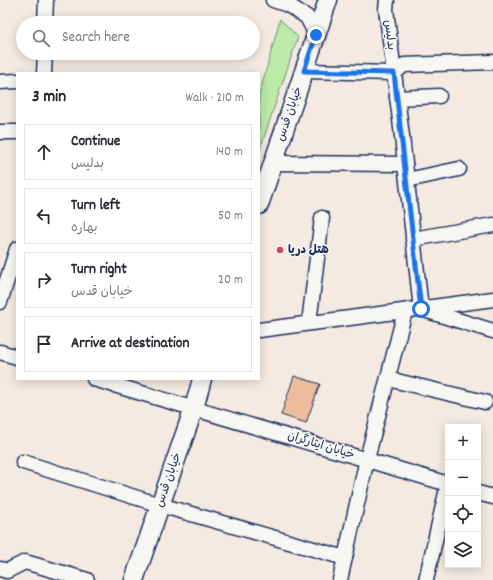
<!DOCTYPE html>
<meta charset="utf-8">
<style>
body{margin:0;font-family:Dekko,"Playpen Sans Arabic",sans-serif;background:#f7f7f7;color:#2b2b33}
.controls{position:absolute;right:12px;bottom:12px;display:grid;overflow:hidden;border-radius:0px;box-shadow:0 2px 10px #0003}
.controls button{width:36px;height:36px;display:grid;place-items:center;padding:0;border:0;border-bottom:1px solid #e1e1e2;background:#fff;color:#2b2b33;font:20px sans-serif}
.stop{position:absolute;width:12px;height:12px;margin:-9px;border:3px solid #1a73e8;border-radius:50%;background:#fff}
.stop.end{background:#1a73e8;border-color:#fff;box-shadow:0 1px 4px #0008}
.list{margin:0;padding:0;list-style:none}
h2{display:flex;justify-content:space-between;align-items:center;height:52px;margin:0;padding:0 16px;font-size:17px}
h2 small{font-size:13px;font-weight:400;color:#7c7c81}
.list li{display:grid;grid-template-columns:26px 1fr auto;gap:12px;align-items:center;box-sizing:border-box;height:56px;margin:0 8px 8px;padding:0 8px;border:1px solid #e1e1e2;border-radius:0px}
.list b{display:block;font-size:15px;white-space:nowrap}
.list p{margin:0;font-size:13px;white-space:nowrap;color:#7c7c81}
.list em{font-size:13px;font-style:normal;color:#7c7c81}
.icon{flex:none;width:22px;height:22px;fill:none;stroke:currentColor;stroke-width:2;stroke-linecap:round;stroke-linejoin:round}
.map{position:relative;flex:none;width:493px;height:580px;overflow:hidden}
.search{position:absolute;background:#fff;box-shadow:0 2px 10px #0003;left:16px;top:16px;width:244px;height:44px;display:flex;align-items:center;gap:10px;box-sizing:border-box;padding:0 14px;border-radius:22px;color:#7c7c81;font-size:15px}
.panel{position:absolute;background:#fff;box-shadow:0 2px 10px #0003;left:16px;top:72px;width:244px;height:308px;border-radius:0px}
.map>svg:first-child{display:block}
.green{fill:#bdeaa7;stroke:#6c8c82}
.building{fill:#ecbc9d;stroke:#1b2f5e}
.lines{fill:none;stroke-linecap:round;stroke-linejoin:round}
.minor-casing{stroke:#1b2f5e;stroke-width:17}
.major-casing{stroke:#1b2f5e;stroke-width:21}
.minor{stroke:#f6f6f2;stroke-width:14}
.major{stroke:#f6f6f2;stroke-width:18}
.route{stroke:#1a73e8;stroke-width:5}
.poi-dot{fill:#d1495b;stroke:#f6f6f2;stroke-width:1.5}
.labels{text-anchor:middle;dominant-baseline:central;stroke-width:3;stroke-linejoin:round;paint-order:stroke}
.street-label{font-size:12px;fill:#1b2f5e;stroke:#f6f6f2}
.poi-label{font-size:12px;font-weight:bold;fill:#1b2f5e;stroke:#f6f6f2;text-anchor:start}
</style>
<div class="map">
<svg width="493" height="580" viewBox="0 0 493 580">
<rect width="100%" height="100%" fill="#f4eae1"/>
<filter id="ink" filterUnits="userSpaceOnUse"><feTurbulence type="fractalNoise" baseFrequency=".025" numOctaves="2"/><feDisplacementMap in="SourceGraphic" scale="8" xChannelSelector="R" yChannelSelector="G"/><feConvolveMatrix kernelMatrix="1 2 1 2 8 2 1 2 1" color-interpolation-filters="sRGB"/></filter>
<g filter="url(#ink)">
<path class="green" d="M280 19 298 37 259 152V96Z"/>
<path class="building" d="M294 376 320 384 306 423 281 415Z"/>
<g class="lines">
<defs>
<g id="minor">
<path d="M273 0 288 5 307 17 316 35"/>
<path d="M387 0 386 9 402 136 421 309 493 331"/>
<path d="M45 23 46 0"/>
<path d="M304 71 394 73 404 65 493 62"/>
<path d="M44 73 45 53"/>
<path d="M0 82 17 81"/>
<path d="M397 98 439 96"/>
<path d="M0 132H17"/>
<path d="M273 163 405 164"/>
<path d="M407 180 459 169"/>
<path d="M413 239 493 225"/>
<path d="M0 302 17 249"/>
<path d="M309 323 322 218"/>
<path d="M259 330 493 299"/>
<path d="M0 352 17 357"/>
<path d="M94 379 448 484"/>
<path d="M388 379 485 402"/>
<path d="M23 462 160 505 345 558"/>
<path d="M478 493 493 497"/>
<path d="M0 569 7 571 25 562 87 580"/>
<path d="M340 580 367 459 405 311"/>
<path d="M426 580 448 484"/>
</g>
<g id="major">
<path d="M259 205 328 0"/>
<path d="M134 580 194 408 202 379"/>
</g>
</defs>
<use href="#minor" class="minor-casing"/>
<use href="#major" class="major-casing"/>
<use href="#minor" class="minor"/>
<use href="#major" class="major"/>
</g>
</g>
<g class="lines" filter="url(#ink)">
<path class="route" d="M316 35 304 71 394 73 421 309"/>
</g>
<circle class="poi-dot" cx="280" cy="250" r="4"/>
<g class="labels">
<g class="street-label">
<text transform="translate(389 35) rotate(83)">بدلیس</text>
<text transform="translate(290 114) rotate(-71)">خیابان قدس</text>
<text transform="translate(321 446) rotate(17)">خیابان ایثارگران</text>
<text transform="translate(169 480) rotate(-71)">خیابان قدس</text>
</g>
<g class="poi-label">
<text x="288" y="250">هتل دریا</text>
</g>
</g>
</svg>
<div class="controls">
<button>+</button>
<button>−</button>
<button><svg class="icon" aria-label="locate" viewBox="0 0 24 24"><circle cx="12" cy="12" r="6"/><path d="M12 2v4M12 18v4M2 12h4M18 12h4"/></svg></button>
<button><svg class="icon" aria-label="layers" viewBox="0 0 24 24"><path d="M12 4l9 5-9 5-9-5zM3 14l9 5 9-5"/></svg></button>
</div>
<div class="stop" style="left:421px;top:309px"></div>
<div class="stop end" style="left:316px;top:35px"></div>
<div class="search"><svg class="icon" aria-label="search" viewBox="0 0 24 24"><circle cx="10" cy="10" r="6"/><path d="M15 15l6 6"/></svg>Search here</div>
<section class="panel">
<h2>3 min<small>Walk · 210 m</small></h2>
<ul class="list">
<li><svg class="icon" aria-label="ahead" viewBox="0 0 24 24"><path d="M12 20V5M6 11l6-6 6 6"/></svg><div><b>Continue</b><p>بدلیس</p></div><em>140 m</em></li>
<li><svg class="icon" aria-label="left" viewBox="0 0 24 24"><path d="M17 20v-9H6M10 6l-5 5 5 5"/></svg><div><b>Turn left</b><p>بهاره</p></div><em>50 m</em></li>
<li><svg class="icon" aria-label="right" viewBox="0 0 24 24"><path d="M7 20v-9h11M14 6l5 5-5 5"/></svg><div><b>Turn right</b><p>خیابان قدس</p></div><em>20 m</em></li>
<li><svg class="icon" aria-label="arrive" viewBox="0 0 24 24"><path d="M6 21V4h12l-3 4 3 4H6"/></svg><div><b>Arrive at destination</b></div></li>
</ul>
</section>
</div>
